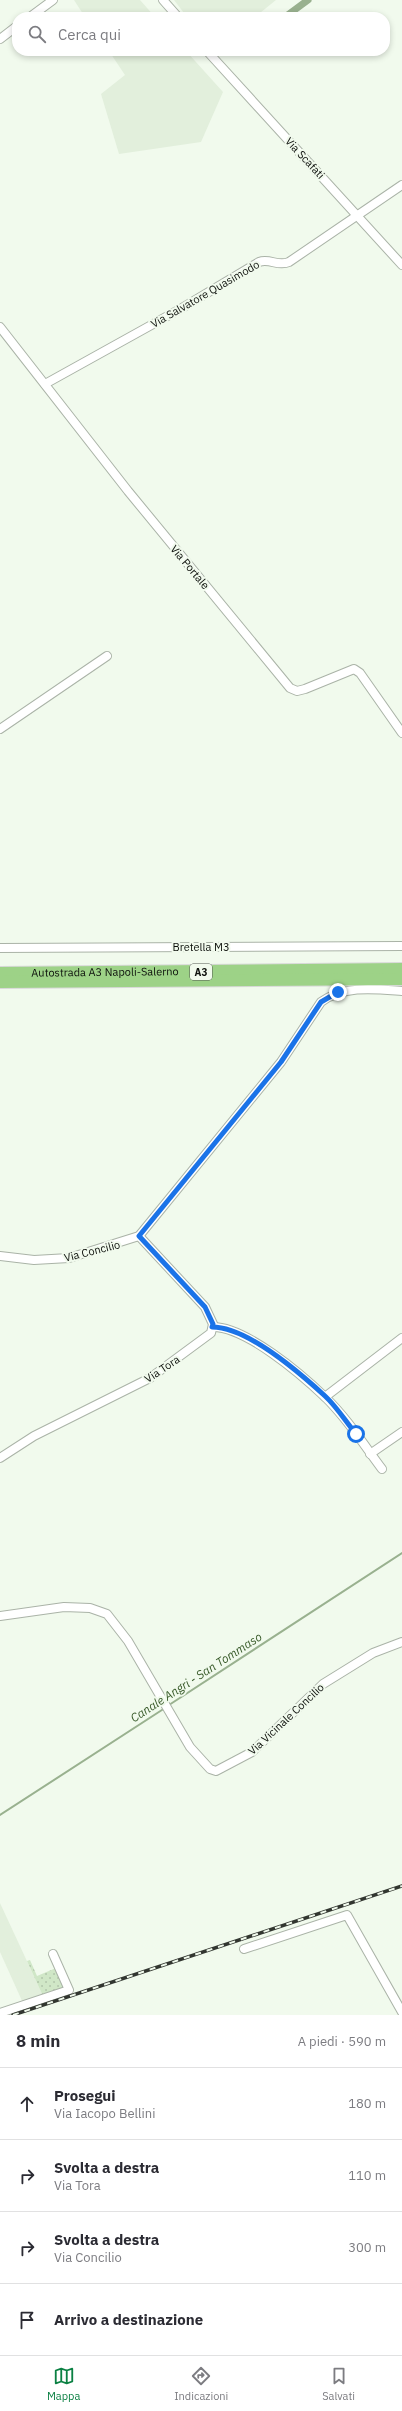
<!DOCTYPE html>
<html lang="it">
<meta charset="utf-8">
<style>
body{margin:0;font-family:"IBM Plex Sans",sans-serif;background:#f7f7f7;color:#2b2b33}
.stop{position:absolute;width:12px;height:12px;margin:-9px;border:3px solid #1a73e8;border-radius:50%;background:#fff}
.stop.end{background:#1a73e8;border-color:#fff;box-shadow:0 1px 4px #0008}
.list{margin:0;padding:0;list-style:none}
h2{display:flex;justify-content:space-between;align-items:center;height:52px;margin:0;padding:0 16px;font-size:17px}
h2 small{font-size:13px;font-weight:400;color:#7c7c81}
.list li{display:grid;grid-template-columns:26px 1fr auto;gap:12px;align-items:center;box-sizing:border-box;height:72px;padding:0 16px;border-top:1px solid #e1e1e2}
.list b{display:block;font-size:15px;white-space:nowrap}
.list p{margin:0;font-size:13px;white-space:nowrap;color:#7c7c81}
.list em{font-size:13px;font-style:normal;color:#7c7c81}
.icon{flex:none;width:22px;height:22px;fill:none;stroke:currentColor;stroke-width:2;stroke-linecap:round;stroke-linejoin:round}
.map{position:relative;flex:none;width:402px;height:2015px;overflow:hidden}
.search{position:absolute;background:#fff;box-shadow:0 2px 6px #0003;left:12px;right:12px;top:12px;height:44px;display:flex;align-items:center;gap:10px;box-sizing:border-box;padding:0 14px;border-radius:16px;color:#7c7c81;font-size:15px}
.sheet{height:340px;background:#fff}
nav{display:flex;justify-content:space-around;align-items:center;box-sizing:border-box;height:56px;border-top:1px solid #e1e1e2;background:#fff;font-size:11px;color:#7c7c81}
nav a{display:grid;justify-items:center;gap:2px}
nav .on{color:#0b8043}
.map>svg:first-child{display:block}
.built{fill:#e2efdc}
.grass{fill:url(#grass-dots)}
.lines{fill:none;stroke-linecap:round;stroke-linejoin:round}
.stream{stroke:#99b18f;stroke-width:2}
.canal{stroke:#99b18f;stroke-width:7}
.minor-casing{stroke:#aab3a7;stroke-width:10}
.highway-casing{stroke:#d8d9d8;stroke-width:14}
.minor{stroke:#fff;stroke-width:8}
.highway{stroke:#9dd287;stroke-width:12}
.rail-casing{stroke:#323630;stroke-width:3.5}
.rail{stroke:#f1faed;stroke-width:2;stroke-dasharray:6;stroke-linecap:butt}
.route{stroke:#1a73e8;stroke-width:5}
.labels{text-anchor:middle;dominant-baseline:central;stroke-width:4;stroke-linejoin:round;paint-order:stroke}
.shield{fill:#f1faed;stroke:#51564f;stroke-width:1}
.shield-label{font-size:10px;font-weight:bold;fill:#0c0f0b}
.street-label{font-size:11px;fill:#0c0f0b;stroke:#f1faed}
.water-label{font-size:12px;font-style:italic;fill:#375928;stroke:#f1faed}
</style>
<div class="map">
<svg width="402" height="2015" viewBox="0 0 402 2015">
<defs>
<pattern id="grass-dots" width="8" height="8" patternUnits="userSpaceOnUse"><rect width="8" height="8" fill="#d0e7c7"/><path d="M2 2h.1M6 6h.1" fill="none" stroke="#b1c5aa" stroke-width="1.8" stroke-linecap="round"/></pattern>
</defs>
<rect width="100%" height="100%" fill="#f1faed"/>
<g class="built">
<path d="M74 0H140L155 17H85Z"/>
<path d="M174 0H276L255 17H187Z"/>
<path d="M109 51H186L223 92 201 142 119 154 101 94 125 75Z"/>
<path d="M0 1903 45 2000 23 2003 0 1952Z"/>
</g>
<path class="grass" d="M30 1960 37 1976 56 1968 65 1989 43 1996 27 1961Z"/>
<g class="lines">
<g class="stream">
<path d="M169 1705 402 1553"/>
<path d="M0 1815 165 1708"/>
</g>
<path class="canal" d="M285 17 308 0"/>
<defs>
<g id="minor">
<path d="M163 0 178 17"/>
<path d="M30 17 53 0"/>
<path d="M0 39 17 26"/>
<path d="M207 51 402 265"/>
<path d="M0 327 128 491 290 688 297 691 305 689 354 669 360 673 402 733"/>
<path d="M45 384 182 308 259 262C270 258 278 267 289 262L402 185"/>
<path d="M0 729 107 656"/>
<path d="M0 948 402 946"/>
<path d="M0 1256 34 1260 69 1258 139 1236 281 1062 321 1002C344 985 375 989 402 991"/>
<path d="M213 1327C246 1327 301 1374 325 1397 347 1418 364 1445 382 1469"/>
<path d="M325 1397 402 1338"/>
<path d="M370 1454 402 1432"/>
<path d="M0 1458 34 1436 150 1378 211 1333 213 1324 205 1307 139 1236"/>
<path d="M0 1616 64 1607 90 1608 107 1614 128 1641 190 1747 210 1769 216 1771 252 1752 323 1684 373 1653 402 1642"/>
<path d="M244 1949 347 1915 402 2012"/>
<path d="M0 2013 69 1990 53 1954"/>
</g>
<g id="highway">
<path id="s1" d="M0 973 402 969"/>
<path d="M0 982 402 979"/>
</g>
</defs>
<use href="#minor" class="minor-casing"/>
<use href="#highway" class="highway-casing"/>
<use href="#minor" class="minor"/>
<use href="#highway" class="highway"/>
<defs>
<path id="rail" d="M13 2015 402 1886"/>
</defs>
<use href="#rail" class="rail-casing"/>
<use href="#rail" class="rail"/>
</g>
<g class="lines">
<path class="route" d="M338 992 321 1002 281 1062 139 1236 205 1307 213 1324 212 1327C248 1327 300 1373 325 1396 337 1407 346 1422 356 1434"/>
</g>
<g class="labels">
<rect class="shield" x="190" y="964" width="22" height="16" rx="3"/>
<g class="shield-label">
<text x="201" y="972">A3</text>
</g>
<g class="street-label">
<text transform="translate(305 158) rotate(47)">Via Scafati</text>
<text transform="translate(205 294) rotate(-30)">Via Salvatore Quasimodo</text>
<text transform="translate(190 567) rotate(50)">Via Portale</text>
<text x="201" y="947">Bretella M3</text>
<text stroke="none"><textPath href="#s1" startOffset="105">Autostrada A3 Napoli-Salerno</textPath></text>
<text transform="translate(92 1251) rotate(-14)">Via Concilio</text>
<text transform="translate(162 1369) rotate(-34)">Via Tora</text>
<text transform="translate(286 1719) rotate(-43)">Via Vicinale Concilio</text>
</g>
<g class="water-label">
<text transform="translate(196 1677) rotate(-33)">Canale Angri - San Tommaso</text>
</g>
</g>
</svg>
<div class="stop" style="left:356px;top:1434px"></div>
<div class="stop end" style="left:338px;top:992px"></div>
<div class="search"><svg class="icon" aria-label="search" viewBox="0 0 24 24"><circle cx="10" cy="10" r="6"/><path d="M15 15l6 6"/></svg>Cerca qui</div>
</div>
<section class="sheet">
<h2>8 min<small>A piedi · 590 m</small></h2>
<ul class="list">
<li><svg class="icon" aria-label="ahead" viewBox="0 0 24 24"><path d="M12 20V5M6 11l6-6 6 6"/></svg><div><b>Prosegui</b><p>Via Iacopo Bellini</p></div><em>180 m</em></li>
<li><svg class="icon" aria-label="right" viewBox="0 0 24 24"><path d="M7 20v-9h11M14 6l5 5-5 5"/></svg><div><b>Svolta a destra</b><p>Via Tora</p></div><em>110 m</em></li>
<li><svg class="icon" aria-label="right" viewBox="0 0 24 24"><path d="M7 20v-9h11M14 6l5 5-5 5"/></svg><div><b>Svolta a destra</b><p>Via Concilio</p></div><em>300 m</em></li>
<li><svg class="icon" aria-label="arrive" viewBox="0 0 24 24"><path d="M6 21V4h12l-3 4 3 4H6"/></svg><div><b>Arrivo a destinazione</b></div></li>
</ul>
</section>
<nav>
<a class="on"><svg class="icon" aria-label="map" viewBox="0 0 24 24"><path d="M3 6l6-2 6 2 6-2v14l-6 2-6-2-6 2zM9 4v14M15 6v14"/></svg>Mappa</a>
<a><svg class="icon" aria-label="directions" viewBox="0 0 24 24"><path d="M12 3l9 9-9 9-9-9zM9 14v-3h6M13 9l2 2-2 2"/></svg>Indicazioni</a>
<a><svg class="icon" aria-label="saved" viewBox="0 0 24 24"><path d="M7 4h10v16l-5-4-5 4z"/></svg>Salvati</a>
</nav>
